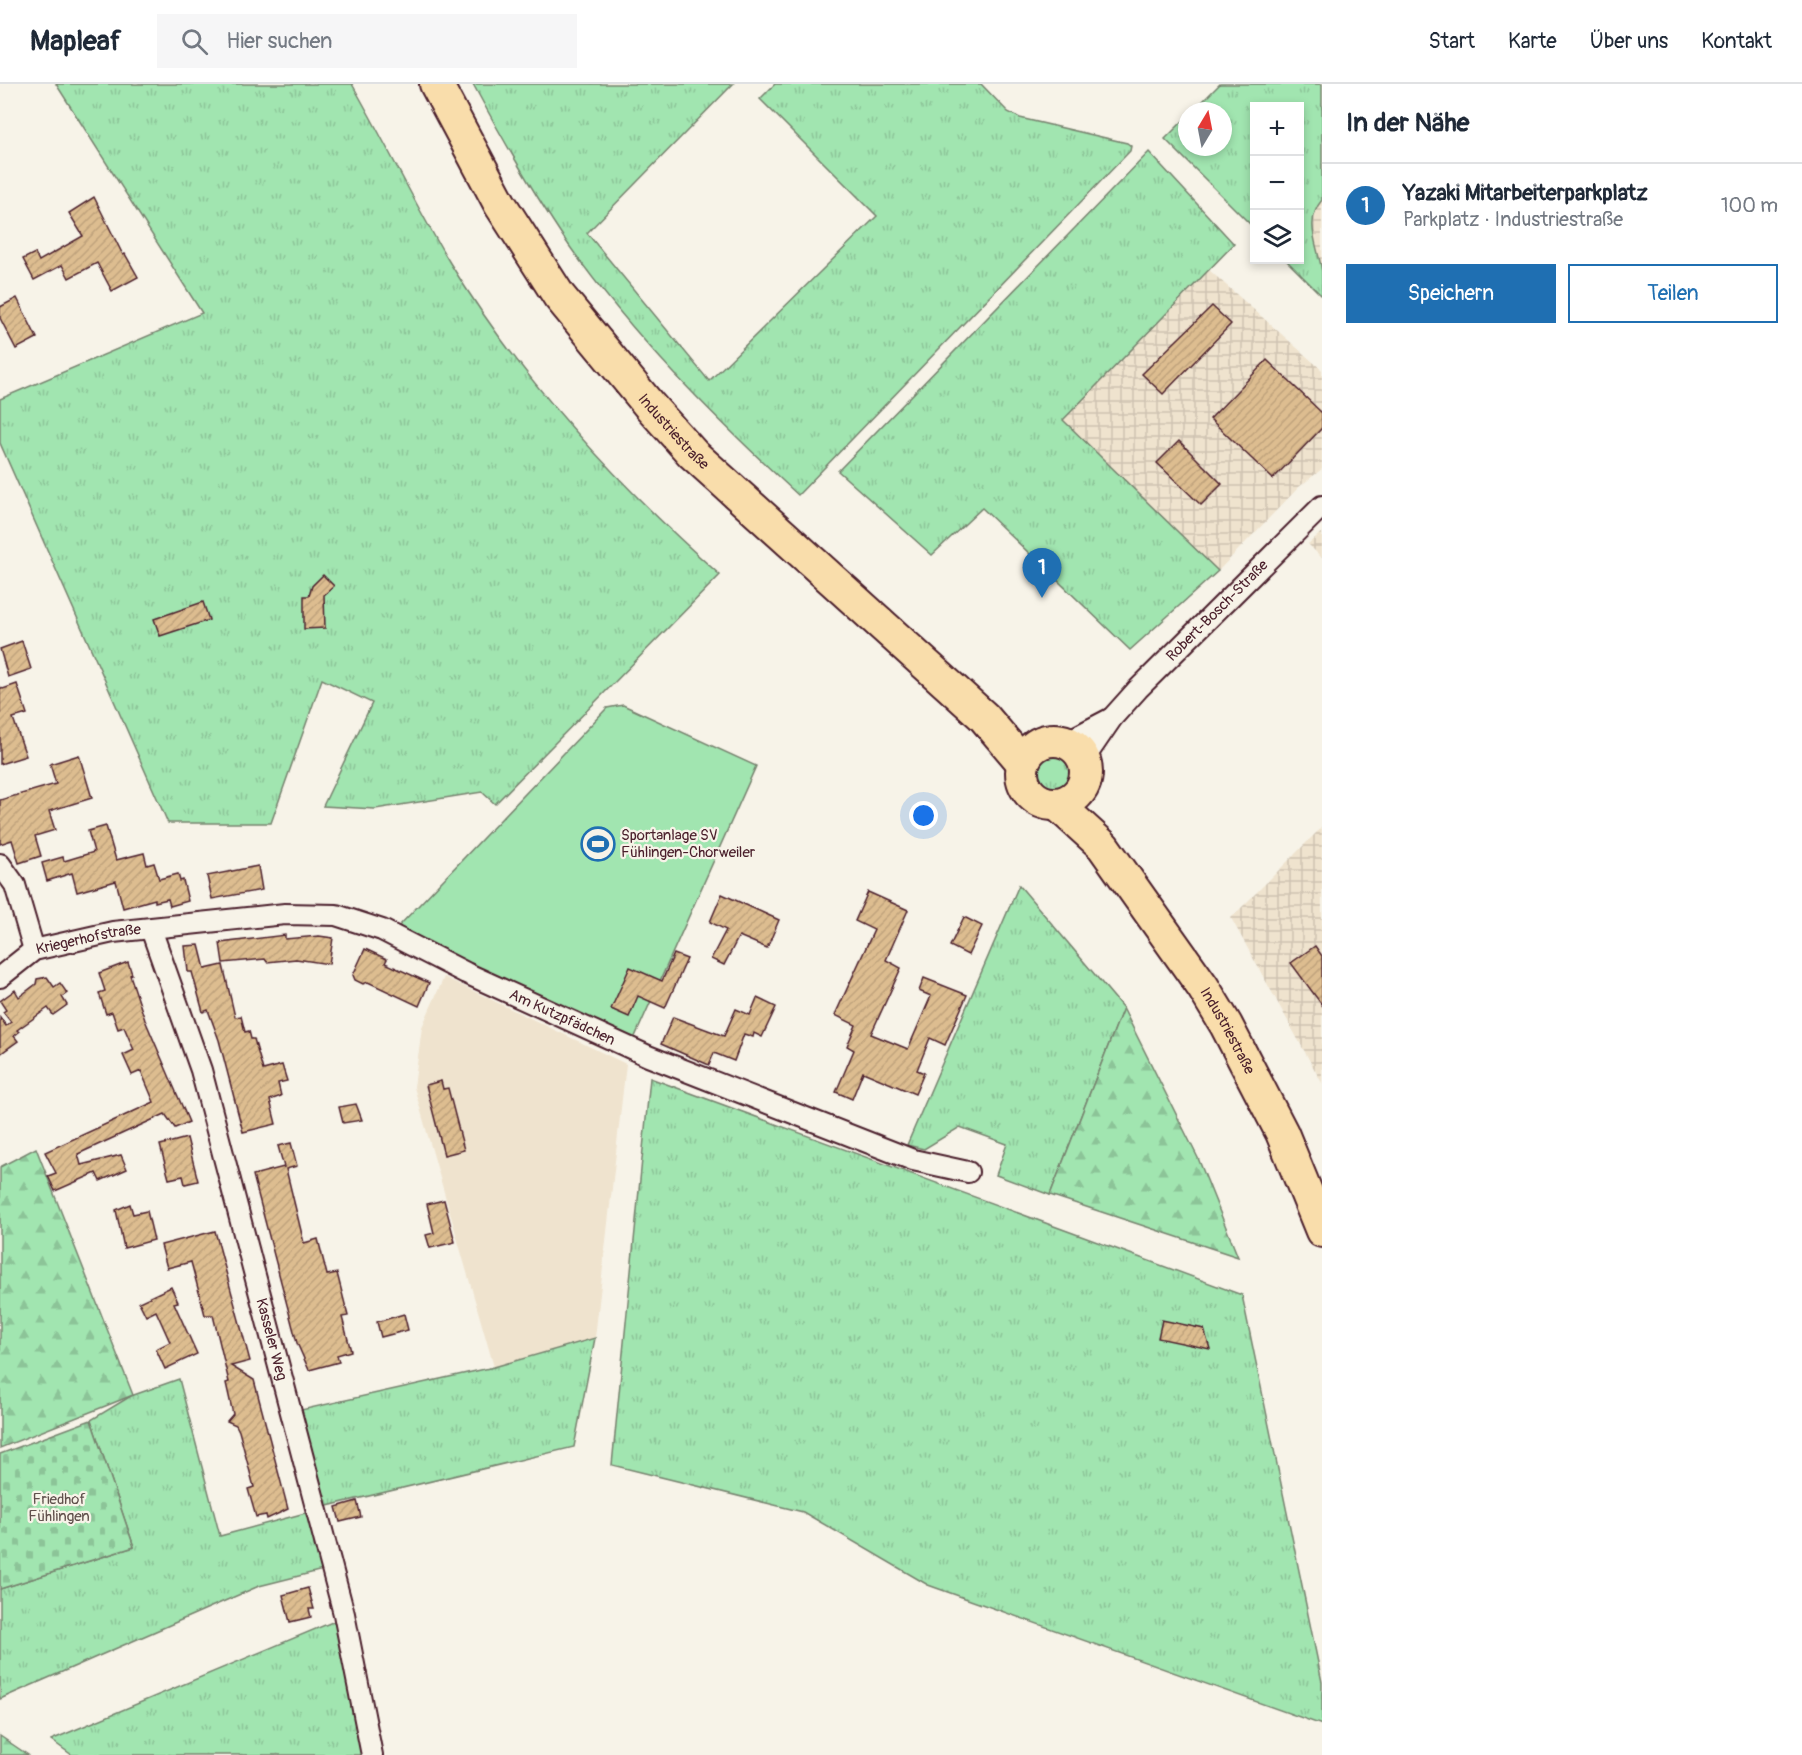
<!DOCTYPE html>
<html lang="de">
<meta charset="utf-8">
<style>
body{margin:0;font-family:Pangolin,sans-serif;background:#f6f6f7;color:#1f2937}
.controls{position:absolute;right:18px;top:18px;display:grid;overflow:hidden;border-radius:0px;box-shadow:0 3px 9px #0003}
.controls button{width:54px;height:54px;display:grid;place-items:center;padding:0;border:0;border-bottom:2px solid #e0e1e3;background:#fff;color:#1f2937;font:30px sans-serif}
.compass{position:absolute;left:1178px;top:18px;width:54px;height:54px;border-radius:50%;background:#fff;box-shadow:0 3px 9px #0003;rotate:10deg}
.you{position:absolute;left:924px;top:732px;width:21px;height:21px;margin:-15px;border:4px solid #fff;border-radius:50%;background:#1a73e8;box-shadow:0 0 0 9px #1a73e833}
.badge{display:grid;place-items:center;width:39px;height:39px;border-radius:50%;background:#1f6fb2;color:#fff;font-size:20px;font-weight:700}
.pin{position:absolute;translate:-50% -50px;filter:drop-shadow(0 2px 3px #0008)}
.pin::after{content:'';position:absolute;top:32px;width:21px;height:18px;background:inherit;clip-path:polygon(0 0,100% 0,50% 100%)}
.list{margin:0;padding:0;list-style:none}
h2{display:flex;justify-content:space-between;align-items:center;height:78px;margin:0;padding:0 24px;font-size:26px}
h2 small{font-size:20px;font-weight:400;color:#747a83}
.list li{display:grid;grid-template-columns:39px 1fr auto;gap:18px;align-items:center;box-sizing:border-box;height:84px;padding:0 24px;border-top:2px solid #e0e1e3}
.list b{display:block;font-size:22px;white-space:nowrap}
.list p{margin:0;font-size:20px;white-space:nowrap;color:#747a83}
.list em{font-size:20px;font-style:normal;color:#747a83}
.actions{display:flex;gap:12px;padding:18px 24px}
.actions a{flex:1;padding:14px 0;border:2px solid #1f6fb2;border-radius:0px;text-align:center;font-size:21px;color:#1f6fb2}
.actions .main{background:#1f6fb2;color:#fff}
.icon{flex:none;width:33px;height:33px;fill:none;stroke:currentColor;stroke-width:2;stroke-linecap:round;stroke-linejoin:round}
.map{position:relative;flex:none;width:1322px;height:1671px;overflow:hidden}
header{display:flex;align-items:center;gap:36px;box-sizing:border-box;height:84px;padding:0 30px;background:#fff;border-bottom:2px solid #e0e1e3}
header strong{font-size:28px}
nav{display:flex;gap:33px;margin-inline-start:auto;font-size:21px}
.search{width:420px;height:54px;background:#f6f6f7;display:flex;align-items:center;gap:15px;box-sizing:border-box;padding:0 21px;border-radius:0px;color:#747a83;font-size:22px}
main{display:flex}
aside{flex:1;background:#fff}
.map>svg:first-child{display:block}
.built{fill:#efe3ce}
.industrial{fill:url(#industrial-grid)}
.grass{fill:url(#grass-tufts);stroke:#76826e;stroke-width:1.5}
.forest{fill:url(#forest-firs);stroke:#76826e;stroke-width:1.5}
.cemetery{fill:url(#cemetery-stones);stroke:#76826e;stroke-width:1.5}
.pitch{fill:#a1e5b0;stroke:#76826e;stroke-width:1.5}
.building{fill:url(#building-hatch);stroke:#4a1f2b;stroke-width:1.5}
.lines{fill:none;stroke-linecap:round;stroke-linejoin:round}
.street-casing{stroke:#4a1f2b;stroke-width:24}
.primary-casing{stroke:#4a1f2b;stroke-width:36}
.street{stroke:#f7f3e8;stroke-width:20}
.primary{stroke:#f9ddab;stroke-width:32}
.labels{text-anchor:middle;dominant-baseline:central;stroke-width:4.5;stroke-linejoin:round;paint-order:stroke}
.street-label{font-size:15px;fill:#4a1f2b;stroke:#f7f3e8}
.poi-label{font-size:15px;fill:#4a1f2b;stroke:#f7f3e8;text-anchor:start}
.park-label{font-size:15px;fill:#60504c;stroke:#f7f3e8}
</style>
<header>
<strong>Mapleaf</strong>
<div class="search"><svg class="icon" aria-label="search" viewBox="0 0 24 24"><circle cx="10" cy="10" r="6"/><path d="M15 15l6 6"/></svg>Hier suchen</div>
<nav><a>Start</a><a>Karte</a><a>Über uns</a><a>Kontakt</a></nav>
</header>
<main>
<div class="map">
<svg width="1322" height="1671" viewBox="0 0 1322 1671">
<defs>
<pattern id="industrial-grid" width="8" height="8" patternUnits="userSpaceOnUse" patternTransform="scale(1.5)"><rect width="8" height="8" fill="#efe3ce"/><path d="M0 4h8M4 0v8" fill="none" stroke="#cec2b1"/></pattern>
<pattern id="grass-tufts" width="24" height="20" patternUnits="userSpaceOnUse" patternTransform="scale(1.5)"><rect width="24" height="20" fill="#a1e5b0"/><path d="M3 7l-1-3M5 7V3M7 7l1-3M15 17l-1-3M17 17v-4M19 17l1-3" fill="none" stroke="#8cc498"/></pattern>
<pattern id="forest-firs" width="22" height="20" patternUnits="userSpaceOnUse" patternTransform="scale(1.5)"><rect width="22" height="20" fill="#a1e5b0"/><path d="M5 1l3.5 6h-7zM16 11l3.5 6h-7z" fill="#8cc498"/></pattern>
<pattern id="cemetery-stones" width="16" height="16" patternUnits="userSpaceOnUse" patternTransform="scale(1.5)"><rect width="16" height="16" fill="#a1e5b0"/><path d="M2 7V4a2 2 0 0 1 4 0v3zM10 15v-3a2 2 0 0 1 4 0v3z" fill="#8cc498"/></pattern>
<pattern id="building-hatch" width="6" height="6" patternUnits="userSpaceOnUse" patternTransform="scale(1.5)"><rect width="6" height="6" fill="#ddbd90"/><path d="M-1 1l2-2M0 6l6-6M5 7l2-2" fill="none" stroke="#bfa27c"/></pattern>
</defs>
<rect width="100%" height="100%" fill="#f7f3e8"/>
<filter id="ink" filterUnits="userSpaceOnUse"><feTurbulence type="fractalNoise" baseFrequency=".0167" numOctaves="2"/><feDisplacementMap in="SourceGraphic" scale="12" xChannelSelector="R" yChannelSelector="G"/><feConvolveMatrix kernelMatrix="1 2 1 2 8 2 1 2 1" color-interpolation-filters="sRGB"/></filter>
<g filter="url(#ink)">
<path class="built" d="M444 893 626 980 595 1254 494 1283 414 1003 422 943Z"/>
<g class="industrial">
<path d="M1322 116V187L1312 150 1316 123Z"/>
<path d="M1209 186 1322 286V385L1299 403 1218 487 1063 336Z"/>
<path d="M1322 448V474L1308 460Z"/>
<path d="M1322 743V999L1231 834Z"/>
</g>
<g class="grass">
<path d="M56 0H352C386 59 415 121 450 179 522 297 617 400 720 491L495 720 482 708 375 725 323 722 372 619 322 595 271 739H168L0 359V315L202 229Z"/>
<path d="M473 0H733L587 149 709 297 877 132 760 15 775 0H981L1008 28 1020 34 1127 59 1131 62 1130 67 798 411C715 334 633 253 568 160 533 109 502 54 473 0Z"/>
<path d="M1220 0H1322V116C1303 138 1319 164 1322 188 1322 196 1322 204 1322 212L1286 176H1300V22H1254V144L1165 55 1187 33V63H1223V27H1193Z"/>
<path d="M1149 68 1234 160 1063 336 1218 487 1130 566 982 424 932 471 838 387Z"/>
<circle cx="1054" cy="688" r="18"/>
<path d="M1019 801 1123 924 1050 1111 996 1091 1007 1060 960 1043 924 1065 907 1061Z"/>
<path d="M650 994 1242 1211 1322 1598V1641L928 1501 803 1428 612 1381Z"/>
<path d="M595 1254 574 1363 327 1422 301 1326 494 1283Z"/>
<path d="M179 1295 220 1452 309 1428 323 1486 259 1502 0 1615V1505L134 1463 91 1336 131 1312Z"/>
<path d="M337 1536 362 1671H72L51 1656Z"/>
</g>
<g class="forest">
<path d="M1123 924 1198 1074 1238 1173 1050 1111Z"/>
<path d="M36 1064 133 1311 0 1364V1083Z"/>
<path d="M0 1652 28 1671H0Z"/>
</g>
<path class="cemetery" d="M91 1336 134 1463 0 1505V1370Z"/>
<path class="pitch" d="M623 621 756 682 634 955 399 847 398 843 607 624Z"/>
<g class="building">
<path d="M94 113 123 171 125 170 138 193 112 207 97 179 69 194 62 181 34 196 23 175 35 169 39 177 83 152 69 129Z"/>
<path d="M17 214 37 254 16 265 0 234V223Z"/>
<path d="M1212 222 1231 240 1163 310 1142 290Z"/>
<path d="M1267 276 1322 329V344L1273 395 1210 335Z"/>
<path d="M1179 357 1222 400 1201 421 1157 379Z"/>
<path d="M323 491 334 502 324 511 325 544 304 545V512H309L312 502Z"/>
<path d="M203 518 209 536 160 552 154 535Z"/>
<path d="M22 557 31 585 8 593 0 565Z"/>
<path d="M17 600 27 630 13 634 26 672 0 680V603L3 605Z"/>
<path d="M79 671 92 714 49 727 55 746 35 752 41 772 19 779 12 756 0 760V716L56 700 50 680Z"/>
<path d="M106 742 116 776 144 769 147 781 154 779 159 795 178 790 180 797 183 796 188 817 170 822 168 815 155 818V815L123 824 116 797 77 808 72 789 47 797 42 779 63 773 64 777 94 768 88 747Z"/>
<path d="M258 782 262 806 212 815 207 792Z"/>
<path d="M868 808 908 826 886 876 901 884 871 950 908 965 931 912 919 907 924 894 967 911 945 961 930 954 917 986 924 989 915 1010 863 988 852 1015 836 1008 854 966 847 962 856 941 835 931 874 846 855 837Z"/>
<path d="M722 810 779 836 767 864 739 852 724 881 711 875 726 846 710 838Z"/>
<path d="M964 833 982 842 968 871 950 862Z"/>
<path d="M285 851V855L319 852 333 854 329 880 296 875 267 878 265 875 223 879 220 859Z"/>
<path d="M199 861 205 885 223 881 235 933 241 932 245 948 249 947 251 955H254L263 986 282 981 287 997 278 999 281 1012 270 1016 276 1040 243 1048 219 956 208 926 203 928 192 888H188L185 862Z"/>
<path d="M1315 862 1322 872V921L1291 879Z"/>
<path d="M365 865 387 875 385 879 429 899 419 922 368 898 363 900 355 896 353 891Z"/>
<path d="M674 870 687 875 665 924 638 912 629 933 611 925 630 883 662 897Z"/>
<path d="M128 878 132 890 130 891 145 936 189 1038 175 1044 165 1030 78 1070 81 1081 121 1071 127 1085 100 1097 96 1089 55 1107 48 1092 56 1089 45 1068 154 1018 141 987 132 991 123 971 134 966 124 943 118 945 112 928 106 930 99 909 105 907 99 889Z"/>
<path d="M47 893 54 903 60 899 67 909 62 913 67 921 53 931 48 924 17 946 19 948 14 952 18 957 0 970V933L6 942 11 938 3 928 6 926 0 917 15 906 19 913 36 900 37 895Z"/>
<path d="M757 914 776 923 762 953 754 949 753 953 744 950 734 977 714 969 709 981 661 960 673 933 724 952 736 925 750 931Z"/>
<path d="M441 997 443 1005 448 1004 464 1066 444 1071 426 1001Z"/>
<path d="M356 1020 362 1036 343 1039 339 1023Z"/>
<path d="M187 1054 198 1097 185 1100 183 1092 169 1095 160 1061Z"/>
<path d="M291 1059 297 1082 286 1085 304 1159 318 1155 327 1191 337 1189 348 1232 342 1233 351 1267 337 1271 339 1278 309 1286 297 1259 253 1091 284 1083 278 1062Z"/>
<path d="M444 1116 455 1158 430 1164 426 1151 434 1149 427 1120Z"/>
<path d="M130 1120 133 1130 147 1127 154 1156 124 1164 116 1126Z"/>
<path d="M215 1147 250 1277 231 1282 254 1296 288 1425 267 1435 266 1431 256 1433 248 1405 254 1403 239 1347 236 1341 227 1337 233 1330 226 1299 229 1298 213 1231H205L191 1178 167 1184 161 1161Z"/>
<path d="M171 1203 178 1218 174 1219 197 1270 165 1285 156 1265 170 1258 156 1227 146 1232 139 1218Z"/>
<path d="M404 1230 408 1246 381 1253 377 1238Z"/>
<path d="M1162 1236 1204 1245 1210 1265 1158 1254Z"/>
<path d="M357 1417 361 1433 340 1438 336 1423Z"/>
<path d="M308 1504 314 1525H309L311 1533 290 1538 283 1511Z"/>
</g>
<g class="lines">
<defs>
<g id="street">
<path d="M1066 658 1110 635"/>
<path id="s1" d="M1084 675 1112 634 1138 605 1322 422"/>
<path d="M0 780 15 801 34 866"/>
<path id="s2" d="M151 845 201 986 344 1530 372 1671"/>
<path id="s3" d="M0 893 34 866 113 848 285 830 336 831 382 846 466 889 648 972 913 1076 968 1088"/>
</g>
<g id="primary">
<path id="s4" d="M436 0 500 120 559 212 649 321 693 370 984 633 1023 679"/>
<circle cx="1054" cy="688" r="32"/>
<path id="s5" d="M1058 721 1103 762 1203 903 1226 941 1282 1049 1322 1147"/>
</g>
</defs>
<use href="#street" class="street-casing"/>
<use href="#primary" class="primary-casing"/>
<use href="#street" class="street"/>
<use href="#primary" class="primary"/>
</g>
</g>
<defs>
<symbol id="stadium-ring" viewBox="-11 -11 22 22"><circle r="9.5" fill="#f7f3e8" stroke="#1f6fb2" stroke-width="1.5"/><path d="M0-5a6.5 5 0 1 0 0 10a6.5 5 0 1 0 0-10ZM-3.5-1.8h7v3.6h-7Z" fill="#1f6fb2"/></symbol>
</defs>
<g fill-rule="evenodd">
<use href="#stadium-ring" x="579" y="741" width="38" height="38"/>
</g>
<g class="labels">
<g class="street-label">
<text stroke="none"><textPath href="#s4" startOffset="423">Industriestraße</textPath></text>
<text stroke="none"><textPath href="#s1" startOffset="200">Robert-Bosch-Straße</textPath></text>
<text stroke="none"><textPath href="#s3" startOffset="99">Kriegerhofstraße</textPath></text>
<text stroke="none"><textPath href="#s3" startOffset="597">Am Kutzpfädchen</textPath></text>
<text stroke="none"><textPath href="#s5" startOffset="284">Industriestraße</textPath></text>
<text stroke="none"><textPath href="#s2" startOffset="428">Kasseler Weg</textPath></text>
</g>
<g class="poi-label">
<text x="621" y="751">Sportanlage SV<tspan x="621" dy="17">Fühlingen-Chorweiler</tspan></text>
</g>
<g class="park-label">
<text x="59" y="1415">Friedhof<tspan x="59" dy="17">Fühlingen</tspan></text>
</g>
</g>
</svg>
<div class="controls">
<button>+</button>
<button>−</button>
<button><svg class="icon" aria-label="layers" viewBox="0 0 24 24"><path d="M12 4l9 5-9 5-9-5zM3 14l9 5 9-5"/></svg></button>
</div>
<svg class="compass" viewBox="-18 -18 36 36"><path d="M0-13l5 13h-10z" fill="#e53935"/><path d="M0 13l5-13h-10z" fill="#747a83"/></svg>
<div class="you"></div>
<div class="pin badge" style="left:1042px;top:514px">1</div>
</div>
<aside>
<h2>In der Nähe<small></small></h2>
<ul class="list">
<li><span class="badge">1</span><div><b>Yazaki Mitarbeiterparkplatz</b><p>Parkplatz · Industriestraße</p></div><em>100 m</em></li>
</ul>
<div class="actions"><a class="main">Speichern</a><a>Teilen</a></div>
</aside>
</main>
